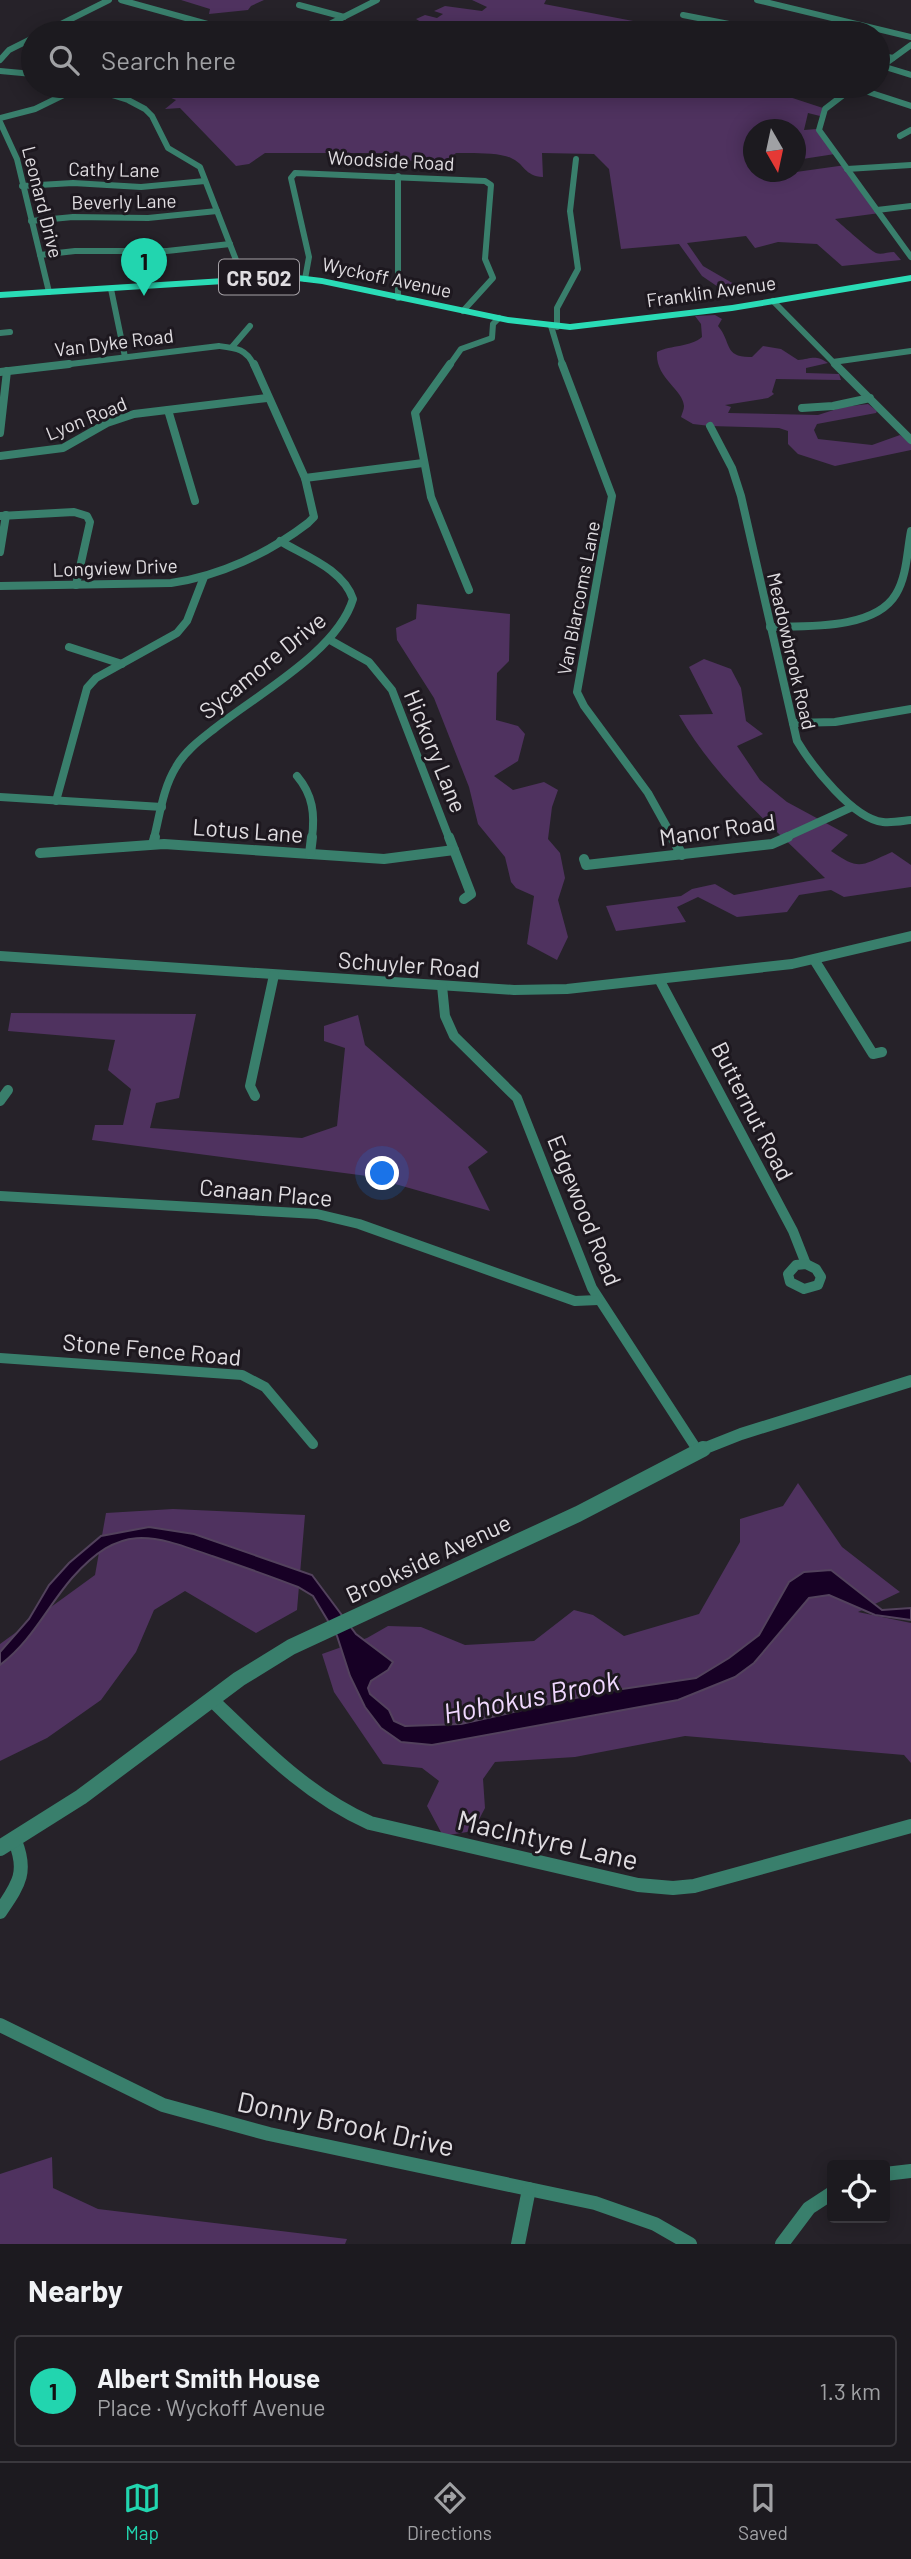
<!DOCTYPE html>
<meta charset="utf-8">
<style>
body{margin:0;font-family:Barlow,sans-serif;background:#252328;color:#f1f3f6}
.controls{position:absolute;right:21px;bottom:21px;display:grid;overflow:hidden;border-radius:7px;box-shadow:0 4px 18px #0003}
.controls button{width:63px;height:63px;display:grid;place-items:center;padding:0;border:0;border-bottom:2px solid #3a383d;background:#1c1a1f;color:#f1f3f6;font:35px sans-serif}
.compass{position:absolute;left:743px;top:119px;width:63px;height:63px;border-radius:50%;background:#1c1a1f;box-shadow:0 4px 18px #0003;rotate:171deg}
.you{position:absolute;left:383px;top:1174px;width:24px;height:24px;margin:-18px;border:5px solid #fff;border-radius:50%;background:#1a73e8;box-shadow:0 0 0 10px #1a73e833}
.badge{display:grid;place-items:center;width:46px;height:46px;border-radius:50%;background:#22d5af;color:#111;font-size:23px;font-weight:700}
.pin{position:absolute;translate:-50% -58px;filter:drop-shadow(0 2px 4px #0008)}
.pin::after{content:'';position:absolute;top:37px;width:24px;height:21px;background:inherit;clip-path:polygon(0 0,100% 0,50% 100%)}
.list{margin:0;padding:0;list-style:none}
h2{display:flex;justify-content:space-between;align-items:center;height:91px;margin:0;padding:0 28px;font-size:30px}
h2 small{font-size:23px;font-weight:400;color:#a0a1a4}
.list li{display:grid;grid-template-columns:46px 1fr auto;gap:21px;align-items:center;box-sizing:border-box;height:112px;margin:0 14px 14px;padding:0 14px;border:2px solid #3a383d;border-radius:7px}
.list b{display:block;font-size:26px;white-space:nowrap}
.list p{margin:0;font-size:23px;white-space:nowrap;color:#a0a1a4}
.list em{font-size:23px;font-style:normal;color:#a0a1a4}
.icon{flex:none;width:38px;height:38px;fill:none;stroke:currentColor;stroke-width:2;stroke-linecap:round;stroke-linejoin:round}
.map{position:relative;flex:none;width:911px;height:2244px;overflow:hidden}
.search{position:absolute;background:#1c1a1f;box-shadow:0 4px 18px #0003;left:21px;right:21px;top:21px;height:77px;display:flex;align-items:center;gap:18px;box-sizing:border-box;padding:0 24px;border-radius:38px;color:#a0a1a4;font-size:26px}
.sheet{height:217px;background:#1c1a1f}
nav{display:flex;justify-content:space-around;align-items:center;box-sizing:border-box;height:98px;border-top:2px solid #3a383d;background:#1c1a1f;font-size:19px;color:#a0a1a4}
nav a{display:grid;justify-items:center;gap:4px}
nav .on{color:#22d5af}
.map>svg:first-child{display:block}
.green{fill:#4f325f}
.water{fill:#170025;stroke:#53425d;stroke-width:2}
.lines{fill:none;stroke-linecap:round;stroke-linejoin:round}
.minor-far3{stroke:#397f6c;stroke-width:6}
.minor-far2{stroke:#397f6c;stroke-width:8}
.minor-far1{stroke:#397f6c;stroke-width:10}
.minor{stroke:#397f6c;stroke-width:14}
.tertiary-far1{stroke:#397f6c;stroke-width:12}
.tertiary{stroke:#397f6c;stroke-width:16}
.primary{fill:#2adcb6;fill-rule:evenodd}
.labels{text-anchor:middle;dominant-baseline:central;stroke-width:6;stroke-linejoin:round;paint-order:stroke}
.far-street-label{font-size:19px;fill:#e0dde1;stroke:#1d181f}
.shield{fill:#1d181f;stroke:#a6a2a7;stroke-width:2}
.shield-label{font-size:21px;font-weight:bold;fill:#e0dde1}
.street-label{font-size:23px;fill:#e0dde1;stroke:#1d181f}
.near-water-label{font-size:28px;font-style:italic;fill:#f0d8fe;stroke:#1d181f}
.near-street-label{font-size:28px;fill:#e0dde1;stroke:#1d181f}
</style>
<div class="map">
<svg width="911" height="2244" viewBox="0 0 911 2244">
<rect width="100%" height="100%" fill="#262229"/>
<g class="green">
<path d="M181 0H264L251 6 248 10 209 14 210 9Z"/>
<path d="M472 0H546L544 4 696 33H430L434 30 416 19 425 15 437 18 443 14 434 11 445 6 482 11 487 7Z"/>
<path d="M143 86H189L203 91 219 86H756L826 109 820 116 808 113 804 130 817 129 835 154 796 160V130H754V172H796L846 165 880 213 835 219C842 225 871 251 876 253 881 255 888 252 894 252L901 260 842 266 817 244 778 242 755 248 746 236 687 243 703 266 741 288 730 295 702 276 679 244 621 249 609 169 594 154 542 153 543 177C524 176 525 164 511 158 499 152 469 153 456 153L443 164 404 160 393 153H265L249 164 236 166 180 108 165 109 176 100Z"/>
<path d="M715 315 722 319 718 326C732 342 723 358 752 357L763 346 781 349 798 360C811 359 815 354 828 363L806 368V373L839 374 841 380 776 379 772 392 774 394 768 398 725 405 731 407 728 413 818 415 843 407 868 404 877 411 876 413 817 424 814 430 818 439 872 445 900 435 911 444V450L835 466 798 454 788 444V431L779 428 710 426 693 424 681 417C682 413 684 410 684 406 683 389 655 378 657 352 671 345 691 347 702 337L701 324 695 316Z"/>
<path d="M417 604 510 614 509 661 497 673 496 720 518 726 525 734 518 761 494 776 513 790 544 782 558 790 552 807 548 839 560 853 565 878 558 900 568 937 557 960 527 944 534 896 516 888 511 882 505 857 478 824 469 787 434 698 397 640 396 628 416 619Z"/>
<path d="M704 659 731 669 741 688 746 721 763 734 737 746 760 780 787 802 848 835 831 851C860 871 860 866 892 852L911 865V887L844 897 831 890 799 895 787 912 737 917 698 897 677 907 686 922 616 931 606 906 681 896 692 889 715 884 734 895 825 878C773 827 715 779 679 715L713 714 689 667Z"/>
<path d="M11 1013 196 1014 179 1098 156 1103 150 1128 302 1138 337 1126 345 1048 324 1041V1026L358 1015 365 1045 488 1152 468 1167 490 1211 367 1176 92 1140 95 1125H123L131 1089 108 1070 115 1040 8 1031Z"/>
<path d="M798 1483 842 1547 900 1592 858 1612 911 1623V1763L904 1755 685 1736 575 1757 495 1762 483 1779 485 1808 473 1831 443 1836 427 1806 439 1781 422 1768 383 1764 334 1692 322 1654 367 1638 388 1626 421 1627 465 1645 534 1641 574 1610 593 1615 624 1636 699 1614 740 1542V1519L783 1506Z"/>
<path d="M173 1509 305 1515 297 1610 256 1633 185 1591 154 1610 136 1652 101 1700 47 1738 0 1761V1644L95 1575 106 1513Z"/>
<path d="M52 2157 53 2188 98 2209 347 2239 345 2244H0V2174Z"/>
</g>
<path class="water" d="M149 1527 194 1534 312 1575 356 1634 393 1662 388 1670 371 1681 368 1688 370 1694 389 1710 394 1721 405 1726 461 1724 602 1692 696 1678 729 1658 759 1635 789 1582 804 1572 831 1570 882 1610 911 1608V1620L875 1615 829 1595 809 1598 754 1663 735 1677 678 1700 432 1745 401 1742 381 1728 365 1707 350 1676 337 1636 313 1596 298 1587C270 1576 241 1566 212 1556 150 1534 121 1523 72 1578 47 1607 32 1641 0 1665V1652L29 1619 49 1585 69 1563 101 1536Z"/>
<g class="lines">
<g class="minor-far3">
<path d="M121 0 240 33"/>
<path d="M757 0 911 37"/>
<path d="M299 5 344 17"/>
<path d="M683 15 775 33"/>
<path d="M43 33 109 0"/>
<path d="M312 33 377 0"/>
<path d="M878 55 893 58"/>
<path d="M0 60 9 50 33 38"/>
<path d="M882 66 911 75"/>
<path d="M878 69 911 45"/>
<path d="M0 71 33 74"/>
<path d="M83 86 128 100 145 109 152 116 168 148 200 167 243 278"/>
<path d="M855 86 825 109 819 130 911 257"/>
<path d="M853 87 911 106"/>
<path d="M0 118 35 109 82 86"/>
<path d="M0 122 17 159 49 292"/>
<path d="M900 136 911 130"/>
<path d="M847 169 911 165"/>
<path d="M398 176V298"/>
<path d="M22 186 73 183 141 187 205 181"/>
<path d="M877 210 911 206"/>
<path d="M31 221 73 217 148 218 217 211"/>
<path d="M40 255 75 251H167L230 244"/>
<path d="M305 279 309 257 291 178 295 173 485 181 491 185 485 259 493 278 463 311"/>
<path d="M111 289 125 357"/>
<path d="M773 301 837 366"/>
<path d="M551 326 563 366"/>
<path d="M557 327V308L578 269 570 211 576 159"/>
<path d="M0 333 10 332"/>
<path d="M232 347 250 326"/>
<path d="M833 362 911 351"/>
<path d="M54 366 219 346C236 348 247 349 254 366"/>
<path d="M449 366 461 349 492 338 493 324 499 318"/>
</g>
<g class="minor-far2">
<path d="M450 364 415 413 431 497 469 590"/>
<path d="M562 364 612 496 577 692 584 706 648 793 673 838"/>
<path d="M835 364 911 440"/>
<path d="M0 372 69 364"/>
<path d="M802 408 833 406 870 398"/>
<path d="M168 410 195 501"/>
<path d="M710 426 732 468 741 496 797 741C812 766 853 819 883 822 892 823 902 821 911 820"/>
<path d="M0 433 7 371"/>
<path d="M0 456 63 448 107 423 134 414 267 398"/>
<path d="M305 478 423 463"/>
<path d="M0 516 74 512 87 516 90 522 76 585"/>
<path d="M0 552 6 515"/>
<path d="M0 586 171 583C220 576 269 553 308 523L314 517 305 478 254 364"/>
<path d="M770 627C806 626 875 630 896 594 907 576 907 551 911 531"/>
<path d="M330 640 369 662 392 690 449 838"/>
<path d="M69 647 122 664"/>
<path d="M793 723 835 722 911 709"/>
<path d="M297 776C313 795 315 814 312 838"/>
<path d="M0 797 162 807"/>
<path d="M56 801 87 688 96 678 177 633 187 621 204 577"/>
<path d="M154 838C160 814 163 788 176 767 185 751 200 740 214 729 256 695 337 652 353 599 343 569 305 556 280 541"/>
<path d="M784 838 852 807"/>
</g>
<g class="minor-far1">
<path d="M449 837 471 894 464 899"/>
<path d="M672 837 682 855"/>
<path d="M153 844 155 837"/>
<path d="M40 853 164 844 384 859 454 850"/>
<path d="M310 854 312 837"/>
<path d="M584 859 586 865 772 844 788 837"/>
<path d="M0 956 514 990 567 989 792 964 911 936"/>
<path d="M815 961 873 1054 882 1052"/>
<path d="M659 979 793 1231 806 1264"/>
<path d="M442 986 445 1016 454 1036 517 1098 592 1288 698 1451"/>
<path d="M255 1096 250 1086 274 975"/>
<path d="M0 1101 8 1090"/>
<path d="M0 1196 317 1214 359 1224 575 1301 598 1300"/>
<path d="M806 1264 816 1269 821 1277 818 1285 804 1289 790 1282 788 1274 796 1265Z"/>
<path d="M0 1358 242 1375 265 1387 313 1444"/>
</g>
<g class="minor">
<path d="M212 1700C261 1747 307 1795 370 1823L638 1885 673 1888 694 1886 911 1826"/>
<path d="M0 1912C18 1885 28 1873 15 1841"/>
<path d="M0 2025 163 2105 269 2134 595 2203 655 2224 690 2244"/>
<path d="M885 2174 911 2171"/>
<path d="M518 2244 529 2189"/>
<path d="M782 2244 809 2208 832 2193"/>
</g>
<path class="tertiary-far1" d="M698 1451 741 1434 911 1381"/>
<path class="tertiary" d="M0 1848 81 1797 239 1679 291 1647 578 1514 703 1449"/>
<path class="primary" d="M289 274 322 278 508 317 570 324 732 305 911 275V281L732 311 570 330 508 323 322 284 289 280 0 298V292Z"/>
</g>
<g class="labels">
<g class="far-street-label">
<text transform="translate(391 160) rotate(3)">Woodside Road</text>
<text transform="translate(114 169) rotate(1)">Cathy Lane</text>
<text transform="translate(124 201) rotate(-1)">Beverly Lane</text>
<text transform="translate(43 202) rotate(76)">Leonard Drive</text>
<text transform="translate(387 277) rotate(12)">Wyckoff Avenue</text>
<text transform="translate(711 291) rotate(-8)">Franklin Avenue</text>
<text transform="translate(114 342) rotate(-7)">Van Dyke Road</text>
<text transform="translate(86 418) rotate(-22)">Lyon Road</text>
<text transform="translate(115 567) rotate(-2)">Longview Drive</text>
<text transform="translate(578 598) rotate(-79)">Van Blarcoms Lane</text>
<text transform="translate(792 651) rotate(77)">Meadowbrook Road</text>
</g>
<rect class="shield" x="219" y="259.5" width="80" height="35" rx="5"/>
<g class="shield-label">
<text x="259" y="277">CR 502</text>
</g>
<g class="street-label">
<text transform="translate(262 665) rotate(-39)">Sycamore Drive</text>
<text transform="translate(436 751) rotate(68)">Hickory Lane</text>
<text transform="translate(717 829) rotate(-8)">Manor Road</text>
<text transform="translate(248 830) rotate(4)">Lotus Lane</text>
<text transform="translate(409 964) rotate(4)">Schuyler Road</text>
<text transform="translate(753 1111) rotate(63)">Butternut Road</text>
<text transform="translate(266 1192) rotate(5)">Canaan Place</text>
<text transform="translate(585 1210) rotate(68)">Edgewood Road</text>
<text transform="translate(152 1349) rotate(5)">Stone Fence Road</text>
<text transform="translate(428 1558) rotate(-25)">Brookside Avenue</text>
</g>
<g class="near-water-label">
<text transform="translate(531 1696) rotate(-11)">Hohokus Brook</text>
</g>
<g class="near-street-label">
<text transform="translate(548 1839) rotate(13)">MacIntyre Lane</text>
<text transform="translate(346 2123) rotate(12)">Donny Brook Drive</text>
</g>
</g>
</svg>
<div class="controls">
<button><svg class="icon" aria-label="locate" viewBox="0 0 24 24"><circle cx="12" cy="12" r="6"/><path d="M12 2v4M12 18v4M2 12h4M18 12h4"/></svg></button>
</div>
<svg class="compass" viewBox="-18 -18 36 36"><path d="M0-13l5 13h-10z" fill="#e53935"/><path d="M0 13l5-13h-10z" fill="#a0a1a4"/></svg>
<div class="you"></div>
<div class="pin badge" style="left:144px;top:296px">1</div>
<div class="search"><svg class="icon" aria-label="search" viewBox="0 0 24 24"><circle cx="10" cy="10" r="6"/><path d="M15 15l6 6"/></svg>Search here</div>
</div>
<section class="sheet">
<h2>Nearby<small></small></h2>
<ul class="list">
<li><span class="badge">1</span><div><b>Albert Smith House</b><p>Place · Wyckoff Avenue</p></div><em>1.3 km</em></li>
</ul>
</section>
<nav>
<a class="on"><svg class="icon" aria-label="map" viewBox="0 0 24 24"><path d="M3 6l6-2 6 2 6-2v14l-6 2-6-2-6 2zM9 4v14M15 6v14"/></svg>Map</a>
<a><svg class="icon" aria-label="directions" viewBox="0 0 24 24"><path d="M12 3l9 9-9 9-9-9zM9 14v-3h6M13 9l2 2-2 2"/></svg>Directions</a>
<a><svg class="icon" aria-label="saved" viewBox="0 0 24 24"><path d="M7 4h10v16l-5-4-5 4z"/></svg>Saved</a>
</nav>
